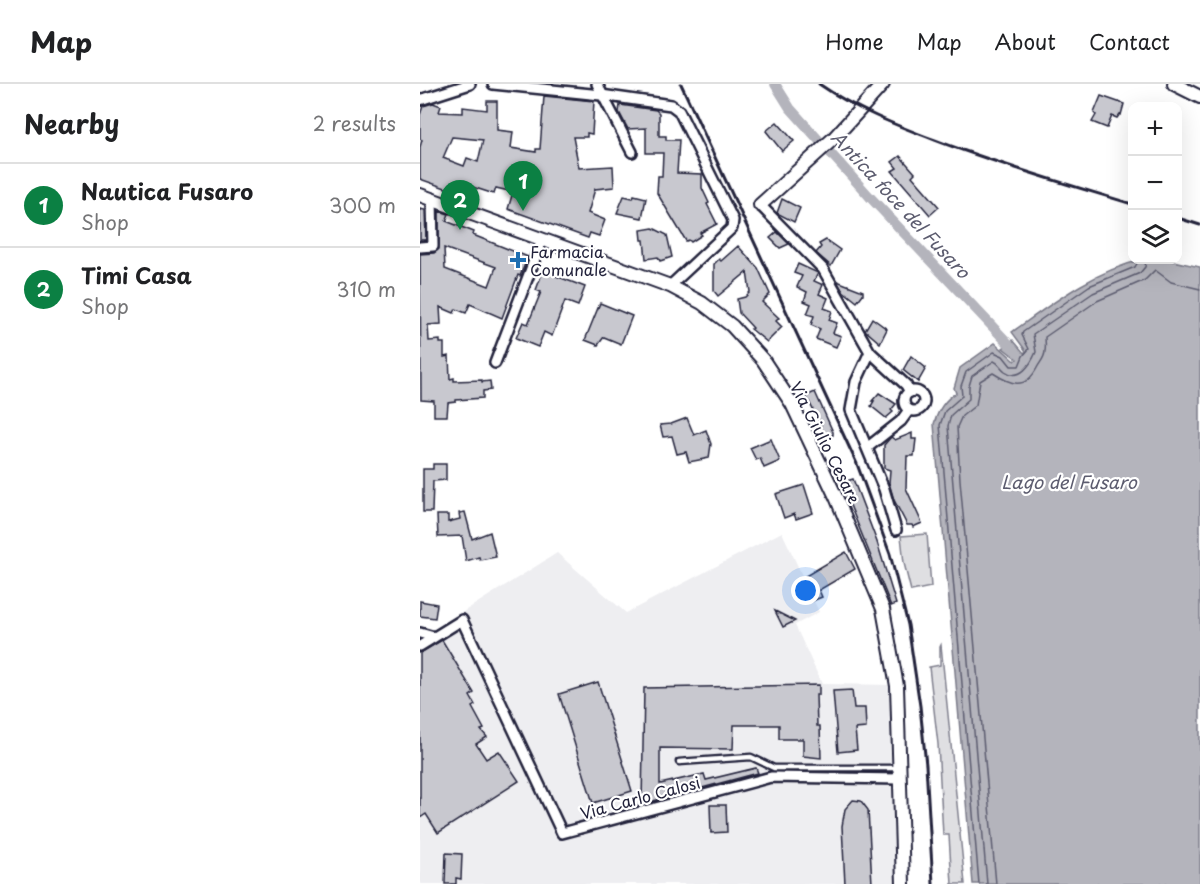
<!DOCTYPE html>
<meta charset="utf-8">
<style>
body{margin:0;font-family:"Playpen Sans",sans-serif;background:#f6f6f6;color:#202124}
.controls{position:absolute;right:18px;top:18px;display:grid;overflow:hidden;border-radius:12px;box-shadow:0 6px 24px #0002}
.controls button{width:54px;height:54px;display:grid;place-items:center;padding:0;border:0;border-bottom:2px solid #e0e0e0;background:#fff;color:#202124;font:30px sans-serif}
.you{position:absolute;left:386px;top:507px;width:21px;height:21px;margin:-15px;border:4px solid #fff;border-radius:50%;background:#1a73e8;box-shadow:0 0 0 9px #1a73e833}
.badge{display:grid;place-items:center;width:39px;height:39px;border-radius:50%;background:#0b8043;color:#fff;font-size:20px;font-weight:700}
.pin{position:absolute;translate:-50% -50px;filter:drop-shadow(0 2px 3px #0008)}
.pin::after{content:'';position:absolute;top:32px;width:21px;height:18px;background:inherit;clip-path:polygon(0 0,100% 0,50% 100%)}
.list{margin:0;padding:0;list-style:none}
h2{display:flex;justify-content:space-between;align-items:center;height:78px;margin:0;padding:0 24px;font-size:26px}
h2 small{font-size:20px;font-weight:400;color:#757577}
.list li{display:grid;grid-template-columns:39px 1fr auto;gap:18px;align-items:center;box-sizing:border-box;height:84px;padding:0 24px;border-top:2px solid #e0e0e0}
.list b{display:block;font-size:22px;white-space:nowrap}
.list p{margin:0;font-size:20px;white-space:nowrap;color:#757577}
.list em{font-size:20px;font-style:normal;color:#757577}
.icon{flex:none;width:33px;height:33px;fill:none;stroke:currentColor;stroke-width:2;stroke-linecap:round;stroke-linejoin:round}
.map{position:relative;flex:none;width:780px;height:800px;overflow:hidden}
header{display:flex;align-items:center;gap:36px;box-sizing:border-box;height:84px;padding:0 30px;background:#fff;border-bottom:2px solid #e0e0e0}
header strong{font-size:28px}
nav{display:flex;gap:33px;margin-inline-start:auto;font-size:21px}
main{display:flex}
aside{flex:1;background:#fff}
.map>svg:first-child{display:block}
.built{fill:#eeeef1}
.green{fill:#dfdfe2;stroke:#80808e;stroke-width:1.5}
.water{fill:#b4b4bc;stroke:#7a7a88;stroke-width:1.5}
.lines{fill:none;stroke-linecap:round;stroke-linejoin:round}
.shore{stroke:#5c5c6f;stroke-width:1.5}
.canal{stroke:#b4b4bc;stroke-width:10}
.building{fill:#c8c8cf;stroke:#22223b;stroke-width:1.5;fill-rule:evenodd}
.service-casing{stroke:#22223b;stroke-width:9}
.minor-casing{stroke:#22223b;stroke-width:14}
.tertiary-casing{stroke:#22223b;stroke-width:16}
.service{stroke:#fff;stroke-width:4.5}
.minor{stroke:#fff;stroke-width:9}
.tertiary{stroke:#fff;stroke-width:12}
.rail{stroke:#22223b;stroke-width:3}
.poi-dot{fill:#1f6fb2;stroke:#fff;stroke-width:2}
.labels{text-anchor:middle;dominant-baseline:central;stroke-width:4.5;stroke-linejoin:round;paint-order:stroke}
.poi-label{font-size:16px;fill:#22223b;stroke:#fff;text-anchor:start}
.street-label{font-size:16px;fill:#22223b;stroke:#fff}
.water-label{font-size:18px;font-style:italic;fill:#5c5c6f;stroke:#fff}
</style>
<header>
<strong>Map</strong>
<nav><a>Home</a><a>Map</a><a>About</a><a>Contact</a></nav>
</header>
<main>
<aside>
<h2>Nearby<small>2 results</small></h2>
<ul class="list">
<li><span class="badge">1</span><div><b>Nautica Fusaro</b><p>Shop</p></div><em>300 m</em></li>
<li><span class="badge">2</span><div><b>Timi Casa</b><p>Shop</p></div><em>310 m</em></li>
</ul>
</aside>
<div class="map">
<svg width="780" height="800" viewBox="0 0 780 800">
<rect width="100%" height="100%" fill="#fff"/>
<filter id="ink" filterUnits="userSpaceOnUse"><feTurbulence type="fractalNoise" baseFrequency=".0167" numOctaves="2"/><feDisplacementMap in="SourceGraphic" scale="12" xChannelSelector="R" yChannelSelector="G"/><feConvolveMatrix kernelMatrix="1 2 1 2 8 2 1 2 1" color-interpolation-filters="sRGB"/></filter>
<g filter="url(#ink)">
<path class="built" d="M362 448 399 528 375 541 402 600 480 601 484 800H0V555L137 469 206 529Z"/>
<g class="green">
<path d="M507 450 511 503 491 507 484 479 481 452Z"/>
<path d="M521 561 545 800H532L529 751H523L518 660 509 583 520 581V563Z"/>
</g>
<path class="water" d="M721 176H749L780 183V800H553L514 340C518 326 524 316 536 309L534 304 540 284 575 259 595 277 597 275 583 264 593 256 604 269 606 267 592 248C633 219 672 188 721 176Z"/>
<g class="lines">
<g class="shore">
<path d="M559 800 520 341 525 327 542 312 541 302 546 288 574 268 583 272 591 282H599L603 272 609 265 602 251 603 248 669 202 715 183 719 176"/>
<path d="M567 800 528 342 531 331 549 315V302L552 292 574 277C579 279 580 283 585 287 600 298 611 280 616 268L613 250 673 209 720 189 725 183 726 176"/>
<path d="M576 800 540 396 537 343 542 332 556 321 560 297 573 289C590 300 605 307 617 284 620 278 625 274 625 267 626 262 625 257 625 253L677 217 725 196 735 186 751 198 780 205"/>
</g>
<path class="canal" d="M355 0 370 24 449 112 588 259"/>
</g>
<g class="building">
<path d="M124 12 174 17 172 50 167 49V53H153L159 84 193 82 194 103 175 105 168 129 185 136 179 152 170 149 168 154 88 125 93 108 76 104 74 110 34 97 31 106 0 95V63L2 56 0 55V31L3 22 13 19 21 22 19 28 43 29V23L67 26V17H77V46L93 48 91 64 116 68V65H120ZM32 53 63 56 58 78 47 74 44 82 23 74Z"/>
<path d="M681 12 704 20 701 31 700 30 697 34 692 32 687 44 672 38 676 31 674 29Z"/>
<path d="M200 21 236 26 239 29V52H246V56H259L257 89 282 90V104L289 119 287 120 297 140 280 149 282 151 271 158 269 156 266 157 237 109 238 92H242L243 69H226V44L208 45 199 28Z"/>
<path d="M357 38 374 57 362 67 346 47Z"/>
<path d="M480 72 495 89 492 92 519 123 510 131 472 87 477 84 472 78Z"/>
<path d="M214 111 226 114 222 134 197 129 204 112 213 114Z"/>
<path d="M362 115 380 124 374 138 357 129Z"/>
<path d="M0 125 5 126 6 156H0Z"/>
<path d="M19 127 29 130 26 137 54 148 53 151 108 173 100 192 98 191 82 234 50 220 46 229 36 225 34 229 20 223 21 240 8 241 9 257 20 256V259H24V273L29 272 30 295 34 294V297L62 296V298L70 297 71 306 63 307V314L36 316V318L28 319 27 332H14V317L1 316 0 170 14 169 19 165ZM24 164 76 183 69 202 25 185Z"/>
<path d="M233 144 247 151 252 173 240 177 238 173 226 175 224 156H222L221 146Z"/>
<path d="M357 148 369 160 360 164 350 154Z"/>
<path d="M406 156 420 166 411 182 396 169 401 163 399 160Z"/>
<path d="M318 162 338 184 350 210 342 218 359 234 356 237 362 243 347 258 331 245 333 244 319 229 317 215 325 213 330 208 327 188 298 212 294 207V180L299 175 301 177Z"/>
<path d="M378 180 398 189 394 197 403 201 399 210 408 214 404 224 412 227 409 236 417 239 413 249 421 252 416 263 396 255 400 245 391 241 394 232 387 230 391 220 384 217 387 208 377 203 382 192 374 189Z"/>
<path d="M123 187 165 203 158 222 145 217 132 252 124 248 118 263 96 254 103 238 108 240 121 208 116 206Z"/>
<path d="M417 197 443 207V210L437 218 422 206Z"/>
<path d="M180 219 212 232 201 260 184 253 178 261 165 256Z"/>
<path d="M452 234 467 245 460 259 445 246Z"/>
<path d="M491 272 506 284 498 298 483 286Z"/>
<path d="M395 308 413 348V351L403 356 397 343 401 341 386 312Z"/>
<path d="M459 309 476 320 471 326 473 328 466 334 451 322 454 317H452Z"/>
<path d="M267 334 274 351 286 346 291 360 289 374 269 378 266 368 257 370 252 352 243 353 240 341 251 340Z"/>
<path d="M492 349V355H496L494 372H487L486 404 502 439 493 443 492 441H487L474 416 469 399 470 386 464 384V361L471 353 475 356Z"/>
<path d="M351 355 360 377 344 384 340 374 336 376 330 364Z"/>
<path d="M13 380H26V396L13 397 12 428H3V385H13Z"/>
<path d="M433 395 457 458 476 520 471 522 421 399Z"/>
<path d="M384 401 393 429 376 435 374 430 364 434 356 410Z"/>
<path d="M45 428 52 455 70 448 76 473 60 476 59 473 46 477 42 452 18 453 17 431H28V438L40 435 39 429Z"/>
<path d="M426 468 435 485 399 506 402 513 392 517 382 494Z"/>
<path d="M0 517 17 520 15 534 0 532Z"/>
<path d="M355 527 375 537 363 543Z"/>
<path d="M22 556 54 609 50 612 55 621 52 623 64 645 61 646 67 653 56 660 66 675 79 667 99 697 18 749 6 730 0 734V569Z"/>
<path d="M178 598 212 707 173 719 139 610Z"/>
<path d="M399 601V611H396L397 642H400L401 674 383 672V655H359V641H314L313 665 240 664V700L284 690 286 696 336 684 338 689 222 720 224 604Z"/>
<path d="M432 606 434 624H445L446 644 435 645 437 666 418 668 413 607Z"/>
<path d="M433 716 441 717 448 726 452 800H425L422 742 425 725Z"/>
<path d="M290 721H306L307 748 291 749Z"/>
<path d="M26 769 42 770 41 795 36 794V800H25Z"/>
</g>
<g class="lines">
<defs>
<path id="service" d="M259 678 331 673 354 684H477"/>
<g id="minor">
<path d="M73 0 181 11 251 21 259 27 313 136 312 144 250 202"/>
<path d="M177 0 212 68"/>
<path d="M0 16 50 0"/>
<path d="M340 121 403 185 450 268 486 301 490 308"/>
<path d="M0 163 13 162 12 115"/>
<path d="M450 268 436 298 431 326 464 405 476 446"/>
<path d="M75 279 122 156"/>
<circle cx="494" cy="317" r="10"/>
<path d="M448 363 481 337 489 326"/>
<path d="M0 549 14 553"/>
<path d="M0 562 42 536 142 749 351 693 480 695"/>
</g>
<g id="tertiary">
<path d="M754 0 780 13"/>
<path d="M0 111 250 202 282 219 312 242 343 276 372 320 416 413 463 525 477 602 483 800"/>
<path d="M340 121 414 54 463 0"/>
</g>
</defs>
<use href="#service" class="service-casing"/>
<use href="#minor" class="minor-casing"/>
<use href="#tertiary" class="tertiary-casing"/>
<use href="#service" class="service"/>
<use href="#minor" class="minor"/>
<use href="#tertiary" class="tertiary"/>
<g class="rail">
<path d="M261 0 437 380 470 470 488 541 500 622 506 681 513 800"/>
<path d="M399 0C435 25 475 41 515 56 580 81 647 100 712 120"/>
<path d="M758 134 780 141"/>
</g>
</g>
</g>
<path class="poi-dot" d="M95 167h6v6h6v6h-6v6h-6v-6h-6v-6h6z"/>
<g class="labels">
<g class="poi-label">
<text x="110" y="167">Farmacia<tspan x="110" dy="18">Comunale</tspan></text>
</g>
<g class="street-label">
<text transform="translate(406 358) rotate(63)">Via Giulio Cesare</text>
<text transform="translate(220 713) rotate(-15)">Via Carlo Calosi</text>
</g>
<g class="water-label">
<text transform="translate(481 120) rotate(47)">Antica foce del Fusaro</text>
<text x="649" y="397">Lago del Fusaro</text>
</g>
</g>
</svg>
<div class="controls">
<button>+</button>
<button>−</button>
<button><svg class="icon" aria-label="layers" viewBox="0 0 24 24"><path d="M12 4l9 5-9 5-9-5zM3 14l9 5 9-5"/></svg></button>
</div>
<div class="you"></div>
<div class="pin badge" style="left:103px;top:127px">1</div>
<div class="pin badge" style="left:40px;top:146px">2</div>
</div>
</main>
